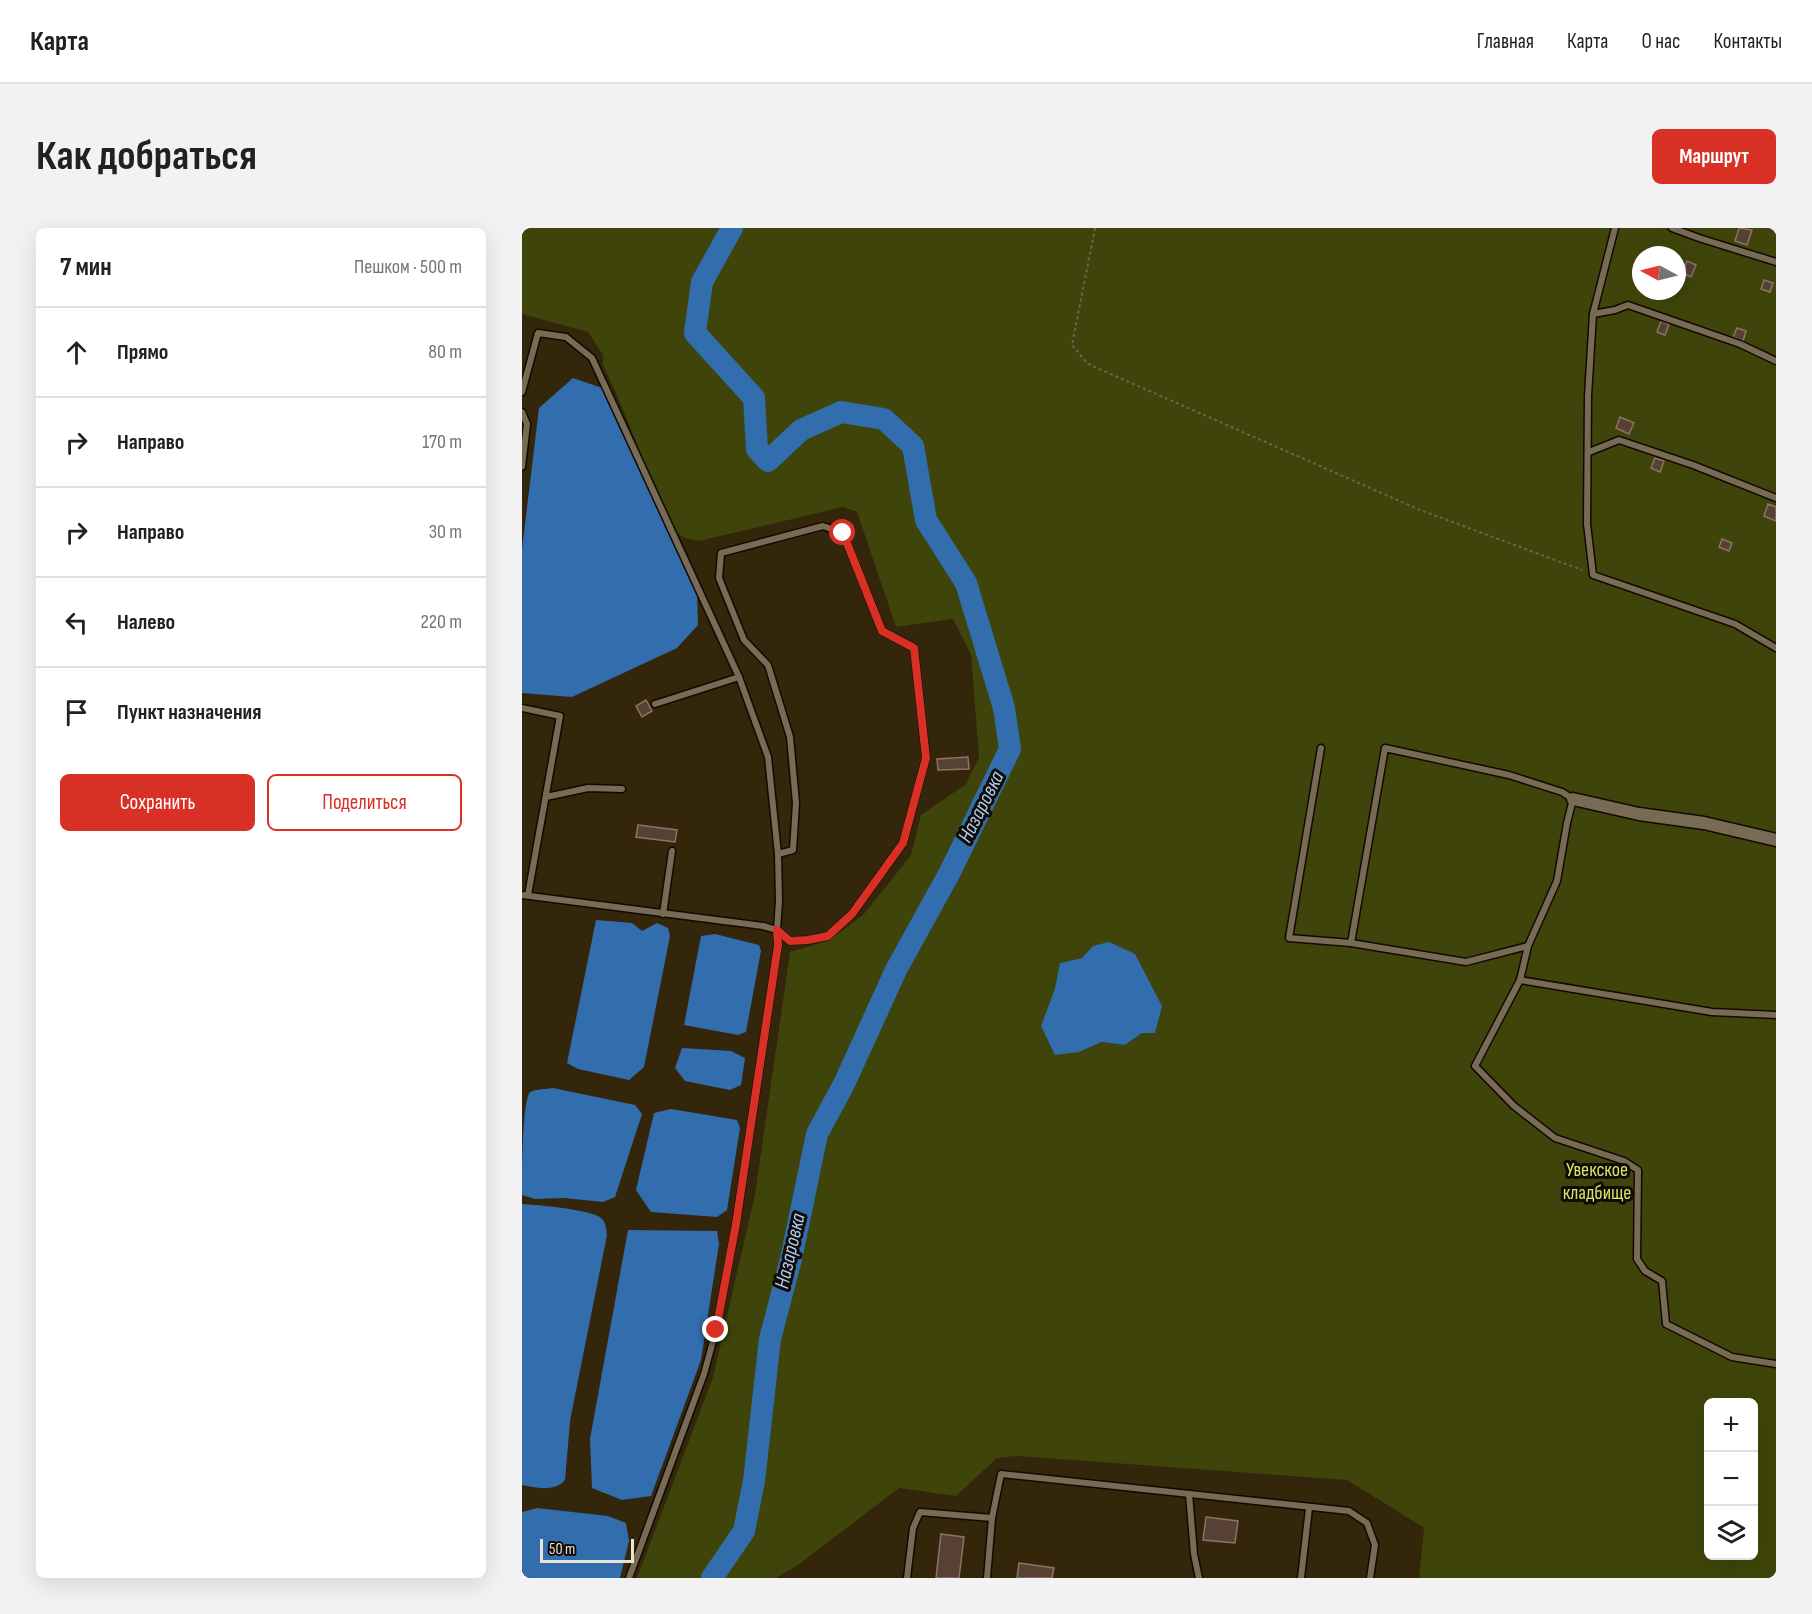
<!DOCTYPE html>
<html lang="ru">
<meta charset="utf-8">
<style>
body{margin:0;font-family:"Sofia Sans Condensed",sans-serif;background:#f2f2f2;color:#202124}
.controls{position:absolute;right:18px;bottom:18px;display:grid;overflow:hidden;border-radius:9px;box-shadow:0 6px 24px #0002}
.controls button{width:54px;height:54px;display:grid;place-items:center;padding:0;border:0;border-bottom:2px solid #e0e0e0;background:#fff;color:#202124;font:30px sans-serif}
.compass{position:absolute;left:1110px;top:18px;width:54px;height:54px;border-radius:50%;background:#fff;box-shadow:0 6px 24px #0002;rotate:277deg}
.scale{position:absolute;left:18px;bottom:15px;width:94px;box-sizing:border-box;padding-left:6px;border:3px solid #e9e3d6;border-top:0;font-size:16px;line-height:21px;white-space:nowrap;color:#e9e3d6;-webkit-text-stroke:4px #0f0a04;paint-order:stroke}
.stop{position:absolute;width:18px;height:18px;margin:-14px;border:4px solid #d93025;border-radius:50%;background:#fff}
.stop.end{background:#d93025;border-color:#fff;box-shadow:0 2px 6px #0008}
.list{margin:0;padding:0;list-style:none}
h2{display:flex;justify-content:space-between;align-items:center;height:78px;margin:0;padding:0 24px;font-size:26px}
h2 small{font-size:20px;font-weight:400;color:#757577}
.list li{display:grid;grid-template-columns:39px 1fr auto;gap:18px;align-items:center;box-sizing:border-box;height:90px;padding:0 24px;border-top:2px solid #e0e0e0}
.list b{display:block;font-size:22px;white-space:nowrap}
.list em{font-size:20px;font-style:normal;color:#757577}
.actions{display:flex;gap:12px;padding:18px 24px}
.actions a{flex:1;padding:14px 0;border:2px solid #d93025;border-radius:9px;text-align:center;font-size:21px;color:#d93025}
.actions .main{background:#d93025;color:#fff}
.icon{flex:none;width:33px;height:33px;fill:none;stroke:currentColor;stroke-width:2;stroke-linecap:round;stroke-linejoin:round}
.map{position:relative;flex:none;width:1254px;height:1350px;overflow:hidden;border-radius:9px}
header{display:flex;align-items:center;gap:36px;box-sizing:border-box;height:84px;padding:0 30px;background:#fff;border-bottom:2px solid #e0e0e0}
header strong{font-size:28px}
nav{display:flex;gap:33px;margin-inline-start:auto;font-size:21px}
.intro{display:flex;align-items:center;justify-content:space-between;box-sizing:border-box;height:144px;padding:0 36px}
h1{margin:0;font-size:42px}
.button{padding:15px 27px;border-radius:9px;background:#d93025;color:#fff;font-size:21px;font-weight:700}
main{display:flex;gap:36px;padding:0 36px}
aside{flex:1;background:#fff;border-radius:9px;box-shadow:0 6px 24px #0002}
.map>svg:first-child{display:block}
.built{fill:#33260a}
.green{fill:#3f450a;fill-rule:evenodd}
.water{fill:#326dae}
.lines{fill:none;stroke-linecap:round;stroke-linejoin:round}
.river{stroke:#326dae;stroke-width:22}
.building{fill:#574135;stroke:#8b7466;stroke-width:1.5}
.service-casing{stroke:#130900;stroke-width:9}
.minor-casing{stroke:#130900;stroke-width:15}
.path{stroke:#6c6452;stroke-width:2;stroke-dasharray:3 3;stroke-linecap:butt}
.service{stroke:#776b55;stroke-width:6}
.minor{stroke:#776b55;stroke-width:12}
.route{stroke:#d93025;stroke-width:8}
.labels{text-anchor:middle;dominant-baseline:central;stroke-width:6;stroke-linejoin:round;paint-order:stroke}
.park-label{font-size:20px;fill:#d3e367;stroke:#0f0a04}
.water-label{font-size:21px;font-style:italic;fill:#aeccf0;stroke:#0f0a04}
</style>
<header>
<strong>Карта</strong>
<nav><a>Главная</a><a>Карта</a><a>О нас</a><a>Контакты</a></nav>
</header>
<div class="intro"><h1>Как добраться</h1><a class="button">Маршрут</a></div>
<main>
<aside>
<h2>7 мин<small>Пешком · 500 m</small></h2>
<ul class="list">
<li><svg class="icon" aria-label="ahead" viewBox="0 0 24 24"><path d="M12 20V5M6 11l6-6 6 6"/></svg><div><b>Прямо</b></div><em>80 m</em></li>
<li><svg class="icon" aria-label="right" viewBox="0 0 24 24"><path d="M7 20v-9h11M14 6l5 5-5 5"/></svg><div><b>Направо</b></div><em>170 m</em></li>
<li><svg class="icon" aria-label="right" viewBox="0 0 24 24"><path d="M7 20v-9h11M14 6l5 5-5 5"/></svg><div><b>Направо</b></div><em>30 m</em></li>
<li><svg class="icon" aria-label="left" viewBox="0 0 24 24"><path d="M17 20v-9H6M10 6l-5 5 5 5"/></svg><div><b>Налево</b></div><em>220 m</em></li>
<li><svg class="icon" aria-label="arrive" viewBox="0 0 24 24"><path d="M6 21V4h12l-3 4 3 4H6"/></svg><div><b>Пункт назначения</b></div></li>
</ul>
<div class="actions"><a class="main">Сохранить</a><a>Поделиться</a></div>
</aside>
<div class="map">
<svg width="1254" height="1350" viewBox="0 0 1254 1350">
<rect width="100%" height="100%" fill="#2a200c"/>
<g class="built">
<path d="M0 86 66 104 81 127V138L95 166 177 313 321 279 335 284 374 399 431 391 449 427 457 529 444 556 399 587 389 627 342 686 307 712 268 724 233 966 191 1149 115 1350H0Z"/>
<path d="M494 1228 825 1252 902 1300 897 1350H254L276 1337 377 1259 434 1268 475 1230Z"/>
</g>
<path class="green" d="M0 0H1254V1350H897L902 1300 825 1252 494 1228 475 1230 434 1268 377 1260 276 1337 254 1350H115L191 1149 233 966 268 724 308 712 342 686 389 627 399 587 444 556 457 529 449 427 431 391 374 399 335 284 321 279 177 313 163 310 150 302 95 167 81 137V127L66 104 0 86ZM1119 27H1155V63H1119ZM560 730 620 805 603 817 580 814 557 824 519 798 533 760 538 735ZM1186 1174H1232V1328H1186Z"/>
<g class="water">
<path d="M51 150 80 160 175 365 176 397 155 420 50 469 0 465V321L17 180Z"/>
<path d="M74 692 110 695 120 703 135 695 146 700 148 708 122 839 107 852 56 841 45 835Z"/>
<path d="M193 706 237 717 239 723 224 804 216 807 162 797 179 708Z"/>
<path d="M587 714 613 726 640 778 633 805H620L603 817 580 814 557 824 533 827 519 798 533 760 538 735 560 730 571 718Z"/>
<path d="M160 820 209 823 223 830 219 857 208 862 163 853 153 840Z"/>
<path d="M31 860 113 877 120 886 93 969 81 974 42 970 13 971 0 967C0 949 0 873 8 864 14 861 25 861 31 860Z"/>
<path d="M149 881 215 892 218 900 205 982 195 989 129 984 114 962 132 885Z"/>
<path d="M0 976C15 977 68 981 79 990 84 994 84 1001 85 1007L48 1193 43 1252C33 1264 14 1260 0 1257Z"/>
<path d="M106 1002 195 1003 197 1016 179 1132 129 1268 100 1272 70 1260 68 1211Z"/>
<path d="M15 1280 86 1288 104 1295 107 1313 98 1350H0V1284Z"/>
</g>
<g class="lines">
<path class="river" d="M190 1350 222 1303 232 1253 248 1111 269 1031 295 906 322 856 374 742 428 644 488 521 482 480 444 355 404 292 391 218 362 191 319 184 279 202 246 233 235 221 232 170 173 105 180 54 210 0"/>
</g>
<g class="building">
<path d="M1217 0 1230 2 1225 17 1213 13Z"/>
<path d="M1165 33 1174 37 1169 49 1160 45Z"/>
<path d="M1242 52 1251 55 1248 64 1239 61Z"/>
<path d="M1139 93 1147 96 1143 107 1135 104Z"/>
<path d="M1215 100 1224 103 1221 113 1211 109Z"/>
<path d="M1098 189 1112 195 1107 206 1094 200Z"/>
<path d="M1133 230 1142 233 1138 244 1129 240Z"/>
<path d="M1246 276 1254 279V293L1242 288Z"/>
<path d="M1200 311 1210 315 1207 323 1197 319Z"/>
<path d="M124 472 130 483 120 489 114 478Z"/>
<path d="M446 529 447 541 416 542 415 531Z"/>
<path d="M116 597 155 602 153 614 114 609Z"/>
<path d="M684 1289 716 1293 713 1315 681 1312Z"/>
<path d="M419 1306 442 1309 437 1350H414Z"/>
<path d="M497 1335 532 1340 530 1350H495Z"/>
</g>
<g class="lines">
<defs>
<g id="service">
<path d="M1093 0 1071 86 1066 168 1065 296 1071 347 1213 396 1254 420"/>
<path d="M1150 0 1177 10 1254 34"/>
<path d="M1071 86 1093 82 1106 77 1218 116 1254 133"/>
<path d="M0 164 16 105 44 109 70 130 217 449 246 529 256 626 257 673 255 702 256 717 214 996 194 1102 182 1146 107 1350"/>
<path d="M0 184 5 196 0 239"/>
<path d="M1067 224 1097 212 1171 237 1254 270"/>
<path d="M133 476 217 449"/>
<path d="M0 480 38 488 6 667"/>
<path d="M799 520 767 710 829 715 944 734 1006 718"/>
<path d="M24 569 66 560 100 561"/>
<path d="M0 667 241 698 255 702 268 713 286 712 306 708 330 686 381 615 404 530 392 420 360 403 321 305 301 298 199 325 197 350 222 412 246 437 268 509 274 575 271 622 256 626"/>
<path d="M141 686 150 623"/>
<path d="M829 715 863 520 987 547 1040 564 1051 571 1045 595 1035 653 1006 718 998 752 953 838 992 878 1033 910 1102 933 1116 942 1115 1031 1123 1043 1140 1053 1144 1096 1210 1129 1254 1136"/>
<path d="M998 752 1190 784 1254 787"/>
<path d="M667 1266 672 1326 677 1350"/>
<path d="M385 1350 391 1300 398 1284 470 1290"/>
<path d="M465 1350 470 1290 479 1246 827 1283 845 1295 853 1317 848 1350"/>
<path d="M779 1350 787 1280"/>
</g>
<path id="minor" d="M1051 571 1117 586 1182 595 1254 612"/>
</defs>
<use href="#service" class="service-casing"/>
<use href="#minor" class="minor-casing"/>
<path class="path" d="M573 0 550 117 566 136 898 282 1060 342"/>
<use href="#service" class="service"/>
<use href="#minor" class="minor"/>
</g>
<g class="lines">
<path class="route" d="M194 1102 214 996 256 717 255 702 268 713 286 712 306 708 330 686 381 615 404 530 392 420 360 403 321 305"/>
</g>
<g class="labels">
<g class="park-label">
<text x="1075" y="942">Увекское<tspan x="1075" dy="23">кладбище</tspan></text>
</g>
<g class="water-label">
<text transform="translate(459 579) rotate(-63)">Назаровка</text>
<text transform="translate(268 1023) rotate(-77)">Назаровка</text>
</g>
</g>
</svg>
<div class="controls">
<button>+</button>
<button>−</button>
<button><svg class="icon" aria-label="layers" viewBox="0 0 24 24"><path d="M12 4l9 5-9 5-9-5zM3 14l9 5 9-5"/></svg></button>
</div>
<svg class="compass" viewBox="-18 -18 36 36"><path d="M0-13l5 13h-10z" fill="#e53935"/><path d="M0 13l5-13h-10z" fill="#757577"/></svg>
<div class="scale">50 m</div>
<div class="stop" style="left:321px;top:305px"></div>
<div class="stop end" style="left:194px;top:1102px"></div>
</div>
</main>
